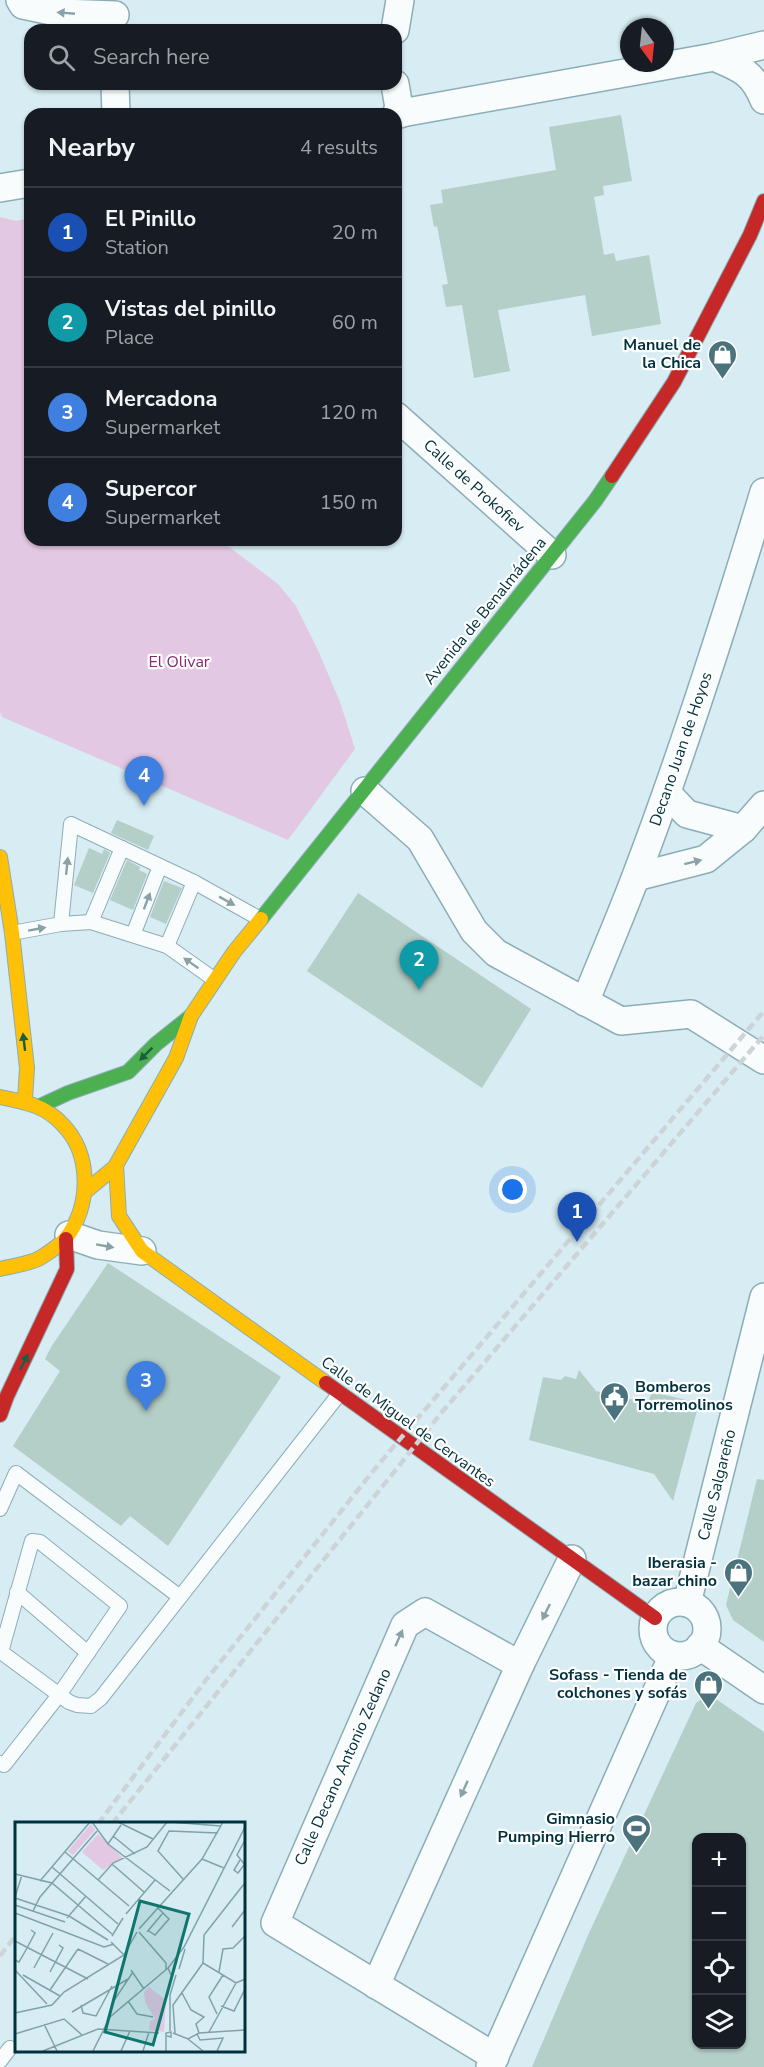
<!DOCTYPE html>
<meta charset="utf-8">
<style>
body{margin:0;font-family:"Nunito Sans",sans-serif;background:#242831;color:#f1f3f6}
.controls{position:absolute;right:18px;bottom:18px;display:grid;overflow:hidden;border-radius:12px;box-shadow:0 2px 4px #0004}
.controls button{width:54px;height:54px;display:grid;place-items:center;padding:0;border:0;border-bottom:2px solid #363941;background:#171b24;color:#f1f3f6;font:30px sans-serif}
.compass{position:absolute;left:620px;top:18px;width:54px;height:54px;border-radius:50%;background:#171b24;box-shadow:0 2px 4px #0004;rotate:165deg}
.you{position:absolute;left:513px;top:1190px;width:21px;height:21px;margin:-15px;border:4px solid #fff;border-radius:50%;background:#1a73e8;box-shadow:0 0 0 9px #1a73e833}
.badge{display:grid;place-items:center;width:39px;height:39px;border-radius:50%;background:#1a73e8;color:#fff;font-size:20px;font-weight:700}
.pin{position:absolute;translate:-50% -50px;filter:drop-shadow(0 2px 3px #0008)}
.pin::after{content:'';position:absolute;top:32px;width:21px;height:18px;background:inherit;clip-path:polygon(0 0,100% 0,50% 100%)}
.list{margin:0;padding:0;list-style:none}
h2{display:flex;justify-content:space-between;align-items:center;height:78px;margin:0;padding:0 24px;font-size:26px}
h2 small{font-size:20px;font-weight:400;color:#9ea1a6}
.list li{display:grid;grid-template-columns:39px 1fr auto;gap:18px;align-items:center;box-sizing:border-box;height:90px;padding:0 24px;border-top:2px solid #363941}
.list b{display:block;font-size:22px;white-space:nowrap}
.list p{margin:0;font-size:20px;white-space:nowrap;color:#9ea1a6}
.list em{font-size:20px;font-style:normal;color:#9ea1a6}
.icon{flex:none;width:33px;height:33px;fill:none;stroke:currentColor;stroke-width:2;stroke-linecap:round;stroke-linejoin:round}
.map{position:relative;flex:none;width:764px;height:2067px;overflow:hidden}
.search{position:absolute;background:#171b24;box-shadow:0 2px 4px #0004;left:24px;top:24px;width:378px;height:66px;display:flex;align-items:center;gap:15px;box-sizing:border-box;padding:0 21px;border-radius:18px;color:#9ea1a6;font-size:22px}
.panel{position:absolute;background:#171b24;box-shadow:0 2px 4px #0004;left:24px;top:108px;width:378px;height:438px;border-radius:18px}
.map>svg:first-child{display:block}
.green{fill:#e3c8e4}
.building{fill:#b4cec8;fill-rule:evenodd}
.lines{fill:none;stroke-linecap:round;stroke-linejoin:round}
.lane-casing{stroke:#8cadb6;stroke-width:16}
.street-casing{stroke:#8cadb6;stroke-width:30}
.fast-casing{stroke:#8cadb6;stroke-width:16}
.slow-casing{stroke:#8cadb6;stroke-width:16}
.jam-casing{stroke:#8cadb6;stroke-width:16}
.lane{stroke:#f9fcfd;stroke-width:14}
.street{stroke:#f9fcfd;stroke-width:27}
.fast{stroke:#4caf50;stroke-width:14}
.slow{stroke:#ffc107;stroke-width:14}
.jam{stroke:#c62828;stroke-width:14}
.rail{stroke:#ccd4d7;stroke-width:4.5;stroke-dasharray:9 4.5;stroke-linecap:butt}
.oneway{fill:#89a1a7}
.oneway2{fill:#1b5e44}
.labels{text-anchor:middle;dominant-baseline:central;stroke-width:4.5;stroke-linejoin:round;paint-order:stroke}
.poi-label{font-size:16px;font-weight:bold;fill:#00323d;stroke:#fff;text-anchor:end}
.street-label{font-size:16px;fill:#00323d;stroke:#fff}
.park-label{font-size:16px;fill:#8b2775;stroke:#fff}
.inset-road{fill:none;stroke:#81a2aa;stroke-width:1.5}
.view{fill:#0f766e;fill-opacity:0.15;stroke:#0f766e;stroke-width:3}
.inset-edge{fill:none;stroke:#00323d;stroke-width:3}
</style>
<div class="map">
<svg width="764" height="2067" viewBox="0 0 764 2067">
<rect width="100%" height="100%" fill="#d7ecf3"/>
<path class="green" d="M0 217 16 221 30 218V540H220L278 584 296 606 317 648 340 702 355 749 288 840 2 717 0 712Z"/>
<g class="building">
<path d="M621 115 632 181 603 186 604 195 594 197 604 255 614 253 616 261 649 255 661 324 592 336 585 295 498 310 510 371 474 378 462 305 446 307 442 285 448 284 437 226 434 227 430 205 443 203 441 190 556 170 549 127Z"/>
<path d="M117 820 154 836 148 850 111 833Z"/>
<path d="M89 848 102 854 104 849 110 853 93 893 74 885Z"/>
<path d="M127 860 140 867 139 870 147 874 133 910 110 900Z"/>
<path d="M164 881 182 888 166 924 150 917Z"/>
<path d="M358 893 531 1009 482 1088 307 971Z"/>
<path d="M108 1263 281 1377 168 1546 130 1516 121 1526 13 1446 60 1371 45 1359 51 1347Z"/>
<path d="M579 1370 596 1391 648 1403 652 1392 699 1403 673 1501 654 1474 529 1440 543 1377 561 1380 565 1376 576 1379Z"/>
<path d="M757 1479 764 1480V1642L733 1620 726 1605Z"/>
<path d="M706 1696 713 1697 764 1732V2067H532L589 1933 696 1703ZM696 1838H741V2044H696Z"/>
</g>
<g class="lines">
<defs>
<g id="lane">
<path d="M91 922 122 848"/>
<path d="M61 924 71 824 194 882 260 919"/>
<path d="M12 933 61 924 91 922 167 946 215 980"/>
<path d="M133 935 160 866"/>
<path d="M167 946 194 882"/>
<path d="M0 1509 16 1473 180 1597"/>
<path d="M17 1592 88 1653"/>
<path d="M0 1763 4 1765 59 1695 120 1606 40 1542 32 1541 1 1652 69 1702 77 1705 91 1706 101 1698 340 1393"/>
<path d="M0 2061 10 2048"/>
</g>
<g id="street">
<path d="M20 0 23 5 61 13 115 15"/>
<path d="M395 30 400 0"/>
<path d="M714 57C740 68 753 72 764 100"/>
<path d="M115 84 116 114"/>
<path d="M395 84 400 114"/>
<path d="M396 114 714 57 764 45"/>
<path d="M0 188 30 183"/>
<path d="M396 416 552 555"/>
<path d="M365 791 420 839 474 931 496 953 621 1021 691 1014 764 1060"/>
<path d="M667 793 687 814 743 829"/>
<path d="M636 877 706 859 743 829 764 805"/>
<path d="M585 1002C602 960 620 918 636 876 684 750 725 621 764 492"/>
<path d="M69 1235 98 1245 142 1251"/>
<circle cx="680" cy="1629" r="27"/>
<path d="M687 1603 764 1297"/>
<path d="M700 1646 764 1690"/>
<path d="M376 1985 520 1665 572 1559"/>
<path d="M495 2057 275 1923 405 1625 425 1612 520 1665"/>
<path d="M490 2067 673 1655"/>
</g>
<g id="fast">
<path d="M261 919 595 501 612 476"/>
<path d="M40 1106 68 1093 128 1072 156 1044 191 1016"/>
</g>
<g id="slow">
<path d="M0 857 12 933 27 1068 25 1100"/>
<path d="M0 1097C24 1102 45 1105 62 1124 92 1153 91 1207 66 1238 60 1245 48 1253 40 1258 29 1264 12 1266 0 1269"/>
<path d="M116 1165 119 1216 142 1251 326 1383"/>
<path d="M86 1191 115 1167 176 1058 191 1016 234 952 261 919"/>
</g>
<g id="jam">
<path d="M612 476 674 382 750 235 764 201"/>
<path d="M326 1383 655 1618"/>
<path d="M0 1415 7 1396 67 1269 66 1239"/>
</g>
</defs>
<use href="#lane" class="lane-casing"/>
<use href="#street" class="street-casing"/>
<use href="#fast" class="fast-casing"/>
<use href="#slow" class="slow-casing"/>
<use href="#jam" class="jam-casing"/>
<use href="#lane" class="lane"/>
<use href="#street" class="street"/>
<use href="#fast" class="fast"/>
<use href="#slow" class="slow"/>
<use href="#jam" class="jam"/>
<g class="rail">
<path d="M98 1824 206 1680 378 1465 764 1011"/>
<path d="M112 1824 442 1412 764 1035"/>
<path d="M0 1956 16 1935"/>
</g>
</g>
<defs><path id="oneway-solid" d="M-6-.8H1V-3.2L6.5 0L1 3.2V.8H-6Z" transform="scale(1.5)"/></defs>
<g class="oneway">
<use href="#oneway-solid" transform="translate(66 13) rotate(-175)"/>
<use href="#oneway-solid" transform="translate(693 862) rotate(-14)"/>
<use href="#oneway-solid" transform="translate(67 866) rotate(-84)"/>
<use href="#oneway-solid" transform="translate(147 901) rotate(-69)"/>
<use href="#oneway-solid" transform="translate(227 901) rotate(29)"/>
<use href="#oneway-solid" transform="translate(37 929) rotate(-10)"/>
<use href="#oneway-solid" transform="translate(191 963) rotate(-145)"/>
<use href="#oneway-solid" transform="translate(105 1246) rotate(10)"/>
<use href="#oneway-solid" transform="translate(546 1612) rotate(116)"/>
<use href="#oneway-solid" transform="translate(399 1638) rotate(-66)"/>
<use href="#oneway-solid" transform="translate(464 1789) rotate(114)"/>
</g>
<g class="oneway2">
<use href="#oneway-solid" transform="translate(24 1042) rotate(-97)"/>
<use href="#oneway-solid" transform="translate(146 1054) rotate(135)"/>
<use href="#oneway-solid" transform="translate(24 1362) rotate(-64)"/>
</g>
<defs>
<symbol id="shop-pin" viewBox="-11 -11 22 30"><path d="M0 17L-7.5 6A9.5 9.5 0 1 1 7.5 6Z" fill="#4b737d" stroke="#fff"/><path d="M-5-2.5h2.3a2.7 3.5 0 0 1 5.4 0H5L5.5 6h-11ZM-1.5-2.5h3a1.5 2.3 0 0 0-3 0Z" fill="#fff"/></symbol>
<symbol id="civic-pin" viewBox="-11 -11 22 30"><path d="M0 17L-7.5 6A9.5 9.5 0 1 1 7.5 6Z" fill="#4b737d" stroke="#fff"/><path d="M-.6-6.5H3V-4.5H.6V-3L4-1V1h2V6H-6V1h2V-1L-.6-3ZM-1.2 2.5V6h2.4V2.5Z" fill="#fff"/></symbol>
<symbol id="stadium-pin" viewBox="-11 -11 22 30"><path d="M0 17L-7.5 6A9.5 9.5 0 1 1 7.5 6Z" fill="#4b737d" stroke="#fff"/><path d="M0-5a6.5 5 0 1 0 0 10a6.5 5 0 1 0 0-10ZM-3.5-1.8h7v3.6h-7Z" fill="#fff"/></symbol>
</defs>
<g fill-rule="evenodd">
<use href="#shop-pin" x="706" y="338" width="33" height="45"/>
<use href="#civic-pin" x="598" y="1380" width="33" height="45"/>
<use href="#shop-pin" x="722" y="1556" width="33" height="45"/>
<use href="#shop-pin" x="692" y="1668" width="33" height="45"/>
<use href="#stadium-pin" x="620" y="1812" width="33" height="45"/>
</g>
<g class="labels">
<g class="poi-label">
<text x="701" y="345">Manuel de<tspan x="701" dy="18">la Chica</tspan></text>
<text x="635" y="1387" text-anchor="start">Bomberos<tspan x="635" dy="18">Torremolinos</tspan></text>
<text x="717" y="1563">Iberasia -<tspan x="717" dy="18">bazar chino</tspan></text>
<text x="687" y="1675">Sofass - Tienda de<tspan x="687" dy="18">colchones y sofás</tspan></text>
<text x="615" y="1819">Gimnasio<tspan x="615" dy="18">Pumping Hierro</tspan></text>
</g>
<g class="street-label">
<text transform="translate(474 486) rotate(42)">Calle de Prokofiev</text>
<text transform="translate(485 611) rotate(-51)">Avenida de Benalmádena</text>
<text transform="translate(681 749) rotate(-71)">Decano Juan de Hoyos</text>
<text transform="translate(408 1422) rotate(36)">Calle de Miguel de Cervantes</text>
<text transform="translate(717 1485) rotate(-76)">Calle Salgareño</text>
<text transform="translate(343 1767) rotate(-66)">Calle Decano Antonio Zedano</text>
</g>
<g class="park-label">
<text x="179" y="662">El Olivar</text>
</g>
</g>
<g transform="translate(15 1822)">
<rect width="230" height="230" fill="#d7ecf3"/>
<path d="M76 2 80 8 58 33 53 29ZM83 12 107 35 88 48 67 30ZM134 165 151 178 149 210 134 208 135 199 140 197 130 180 129 170Z" fill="#e3c8e4"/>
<path class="inset-road" d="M77 0 93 22 155 69M103 0 138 17M155 0 206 4M98 14 120 32M230 18 222 33 230 43M93 22 106 3M50 30 114 84M187 37 209 46M225 38 219 48 223 51 229 43M97 42 129 70M37 45 103 102M0 52 37 61 97 112M168 57 143 29 154 9 203 11M83 58 98 41 132 25 152 0M25 59 75 0M0 75 7 53M0 76 54 94 93 118M0 83 50 100M18 89 25 75 82 9M0 91 89 125 99 122M111 92 140 58M52 96 71 74M217 105 230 88M124 107 187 37 208 0M134 109 140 113 154 97 142 85M124 110 151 141V147M132 110 148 91M97 114 108 96M0 119 73 157M96 120 109 133M63 127 93 142M0 138 4 140 12 126 20 111 16 108M188 141 189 113 229 62M188 141 221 161 230 157M19 146 38 111M164 147 170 127M0 148 32 182M116 148 129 167M35 150 48 126 44 123M204 150 208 127 218 126 230 114M8 153 45 174M156 153 153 146 169 125 230 5M35 168 63 127M167 171 176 188 189 195 181 202 184 211M113 179 122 192 138 195M66 183 68 191 81 194 97 164M206 184 219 189 230 167M57 190 113 157M0 191 37 183 49 170 109 133 122 110M202 192 194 175 208 153M93 198 98 180 118 150M29 202 42 229M155 209V173L161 153M194 210 221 161M158 211 173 217 184 211 230 208M160 211 158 183 188 141M0 212 49 197 67 213M182 212 185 218 208 216 202 229M173 217 188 229M28 229 83 207 144 211M78 229 95 195 153 146M106 229 115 209M128 229 134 210M151 229V211L156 210V215L152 214"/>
<path class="view" d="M125 79 174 92 138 223 90 210Z"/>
<rect width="230" height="230" class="inset-edge"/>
</g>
</svg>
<div class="controls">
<button>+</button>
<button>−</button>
<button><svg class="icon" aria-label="locate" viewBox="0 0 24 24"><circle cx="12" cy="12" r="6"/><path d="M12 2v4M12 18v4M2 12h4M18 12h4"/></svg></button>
<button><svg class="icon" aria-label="layers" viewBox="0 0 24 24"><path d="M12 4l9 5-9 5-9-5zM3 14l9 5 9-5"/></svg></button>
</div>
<svg class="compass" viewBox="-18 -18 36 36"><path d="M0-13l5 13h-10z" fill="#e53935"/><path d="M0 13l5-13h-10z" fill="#9ea1a6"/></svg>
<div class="you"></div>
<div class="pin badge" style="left:577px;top:1242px;background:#1a4fb4">1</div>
<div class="pin badge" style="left:419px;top:990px;background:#0f9aa8">2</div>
<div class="pin badge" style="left:146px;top:1411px;background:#3f7fe0">3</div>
<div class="pin badge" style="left:144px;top:806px;background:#3f7fe0">4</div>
<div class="search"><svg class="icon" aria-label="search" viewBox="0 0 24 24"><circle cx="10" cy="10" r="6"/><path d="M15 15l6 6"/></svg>Search here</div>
<section class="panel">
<h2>Nearby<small>4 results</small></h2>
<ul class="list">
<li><span class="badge" style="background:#1a4fb4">1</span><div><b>El Pinillo</b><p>Station</p></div><em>20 m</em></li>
<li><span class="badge" style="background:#0f9aa8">2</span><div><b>Vistas del pinillo</b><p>Place</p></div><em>60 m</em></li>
<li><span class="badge" style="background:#3f7fe0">3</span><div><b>Mercadona</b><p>Supermarket</p></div><em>120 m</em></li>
<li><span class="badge" style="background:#3f7fe0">4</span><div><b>Supercor</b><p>Supermarket</p></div><em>150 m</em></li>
</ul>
</section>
</div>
